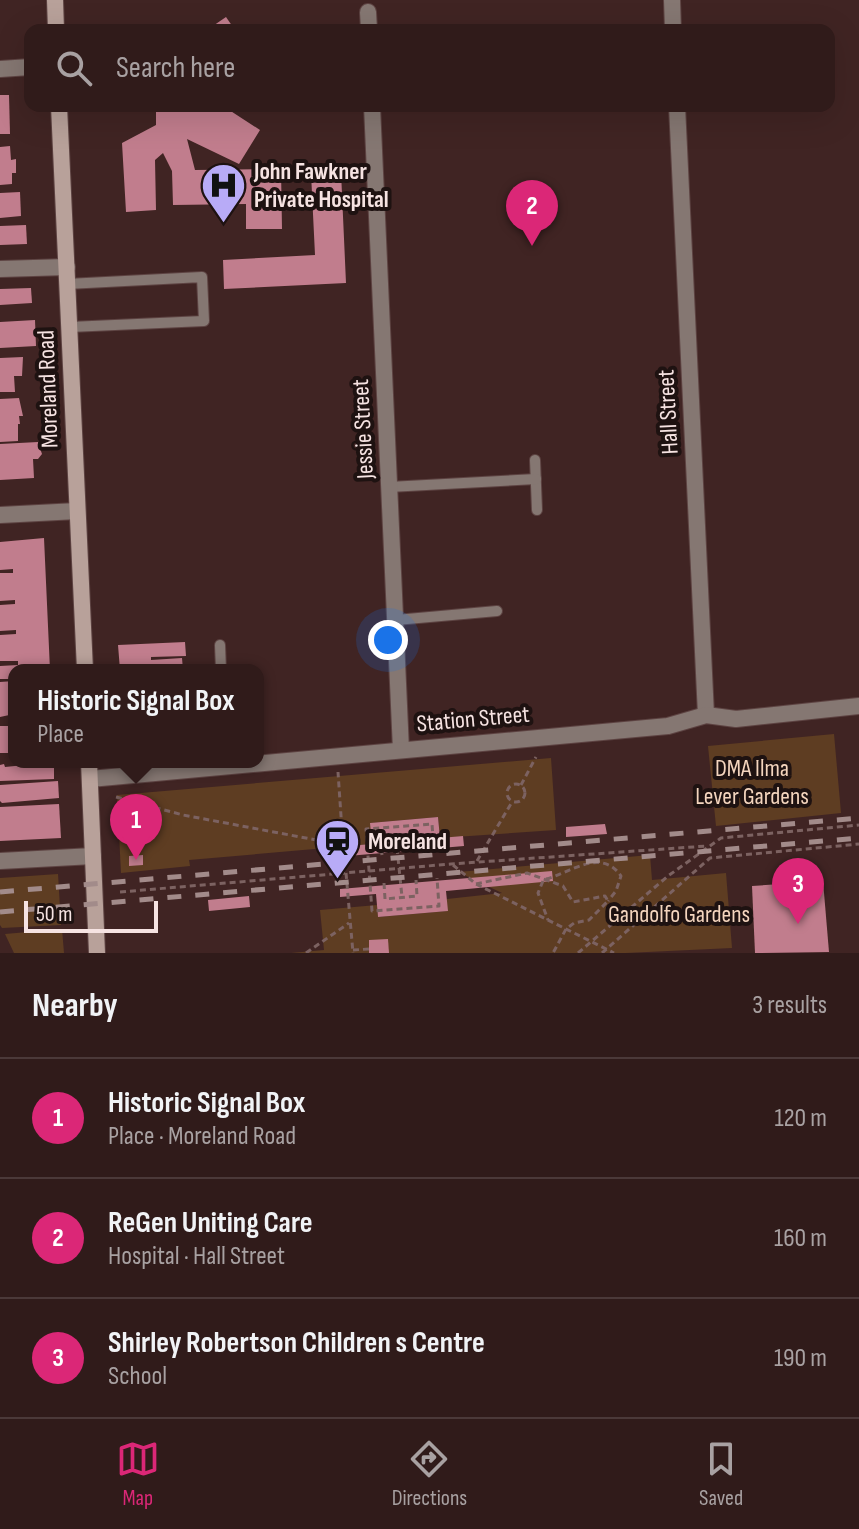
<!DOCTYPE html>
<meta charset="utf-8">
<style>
body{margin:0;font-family:"Sofia Sans Condensed",sans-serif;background:#382423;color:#f1f3f6}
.scale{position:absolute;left:24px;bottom:20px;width:134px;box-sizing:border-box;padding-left:8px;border:4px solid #f6e3e2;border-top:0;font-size:22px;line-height:28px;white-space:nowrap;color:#f6e3e2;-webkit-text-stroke:6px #1e1211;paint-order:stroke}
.you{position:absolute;left:388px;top:640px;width:28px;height:28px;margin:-20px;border:6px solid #fff;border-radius:50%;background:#1a73e8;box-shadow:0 0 0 12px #1a73e833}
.badge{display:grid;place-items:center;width:52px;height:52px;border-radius:50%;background:#db2777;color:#fff;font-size:26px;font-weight:700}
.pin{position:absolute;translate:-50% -66px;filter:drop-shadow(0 2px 4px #0008)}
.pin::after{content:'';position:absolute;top:42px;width:28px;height:24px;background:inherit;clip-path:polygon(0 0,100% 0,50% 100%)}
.popup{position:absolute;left:8px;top:664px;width:256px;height:104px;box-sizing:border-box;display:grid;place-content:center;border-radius:16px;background:#301b1a;filter:drop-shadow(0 2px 6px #0005);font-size:26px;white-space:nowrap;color:#a8a1a2}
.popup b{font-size:30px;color:#f1f3f6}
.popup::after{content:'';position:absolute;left:50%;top:100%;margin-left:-16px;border:16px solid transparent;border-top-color:#301b1a}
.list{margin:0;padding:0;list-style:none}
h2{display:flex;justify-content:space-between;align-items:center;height:104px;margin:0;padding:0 32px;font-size:34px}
h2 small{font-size:26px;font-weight:400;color:#a8a1a2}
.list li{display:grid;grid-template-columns:52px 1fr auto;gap:24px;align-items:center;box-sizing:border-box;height:120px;padding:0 32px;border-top:2px solid #4b3939}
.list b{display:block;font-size:30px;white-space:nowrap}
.list p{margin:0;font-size:26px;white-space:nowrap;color:#a8a1a2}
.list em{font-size:26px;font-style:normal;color:#a8a1a2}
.icon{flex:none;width:44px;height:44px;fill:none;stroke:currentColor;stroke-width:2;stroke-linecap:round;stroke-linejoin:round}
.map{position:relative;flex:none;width:859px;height:953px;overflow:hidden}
.search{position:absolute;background:#301b1a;box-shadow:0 8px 32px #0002;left:24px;right:24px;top:24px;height:88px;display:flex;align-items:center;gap:20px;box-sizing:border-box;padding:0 28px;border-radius:16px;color:#a8a1a2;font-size:30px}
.sheet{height:464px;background:#301b1a}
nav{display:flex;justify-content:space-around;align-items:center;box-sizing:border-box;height:112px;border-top:2px solid #4b3939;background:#301b1a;font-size:22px;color:#a8a1a2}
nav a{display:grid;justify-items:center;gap:4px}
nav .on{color:#db2777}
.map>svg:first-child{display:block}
.green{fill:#5e3d22}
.building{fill:#c17d8d}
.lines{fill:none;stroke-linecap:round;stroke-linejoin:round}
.service-casing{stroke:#5d4342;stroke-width:12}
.minor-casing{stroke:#5d4342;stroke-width:18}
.secondary-casing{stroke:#5d4342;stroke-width:18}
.path{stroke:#7c6261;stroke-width:3;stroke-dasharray:6 4;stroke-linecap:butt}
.service{stroke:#857772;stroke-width:10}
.minor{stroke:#857772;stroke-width:16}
.secondary{stroke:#b8a19a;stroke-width:16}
.rail{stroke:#a28b8a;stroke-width:5;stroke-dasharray:14 14;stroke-linecap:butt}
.labels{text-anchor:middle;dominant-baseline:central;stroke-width:8;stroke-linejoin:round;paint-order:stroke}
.poi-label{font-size:24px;font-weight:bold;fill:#f6e3e2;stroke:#1e1211;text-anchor:start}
.street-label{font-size:24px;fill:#f6e3e2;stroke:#1e1211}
.park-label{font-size:24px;fill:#f4d5be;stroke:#1e1211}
</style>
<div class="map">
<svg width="859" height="953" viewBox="0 0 859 953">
<rect width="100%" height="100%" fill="#402423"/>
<g class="green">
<path d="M834 734 841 813 716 826 708 746Z"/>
<path d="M551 758 556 830 440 838 438 817 371 823 372 844 189 860 190 866 121 873 117 795Z"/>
<path d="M650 855 652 880 726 873 732 948 626 953H291L324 950 320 910 377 905 378 917 447 911V899L502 893 458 872Z"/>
<path d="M58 874 61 925 2 928 0 925V878Z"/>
<path d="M62 929 64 953H14L5 934Z"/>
</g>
<g class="building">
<path d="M226 17 235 30H207Z"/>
<path d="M0 95H9L10 134H0Z"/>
<path d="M156 106H223L260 130 239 164 187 139 195 170 281 169 282 229H246V204L173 205 172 171 163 153 155 160 156 210 126 212 122 143 156 125Z"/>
<path d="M10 146 11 160 16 159V173H12V184L0 185V147Z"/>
<path d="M341 172 346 283 224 289 223 260 315 255 311 173Z"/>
<path d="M20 192 21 216 0 218V193Z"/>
<path d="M26 225 27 244 0 245V226Z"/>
<path d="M31 288 32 303 0 305V289Z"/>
<path d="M35 320 36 346 0 348V322Z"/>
<path d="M23 357 22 376H14L15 392H0V358Z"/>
<path d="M19 398 23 416H19L20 424H18V441L0 442V399Z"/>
<path d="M38 442 42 454 38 459H33L34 478 0 480V444Z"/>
<path d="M44 538 50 670H14V679H0V666L18 665V661H0V635L16 634V630L0 631V605L15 604V600L0 601V573H13V569L0 570V542Z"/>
<path d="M185 642 186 656 151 657V660L182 658 183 670H120L118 645Z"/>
<path d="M14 681V714L0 717V682Z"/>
<rect x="0" y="726" width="14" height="27"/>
<path d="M54 762V779L0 781V765L4 764 5 767Z"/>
<path d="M58 781 59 798 2 803 0 801V785Z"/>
<path d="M59 804 61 838 0 841V807Z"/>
<path d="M438 817 440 838 463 836 464 846 336 857 335 847 372 844 370 823Z"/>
<path d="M605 824 607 834 566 837V827Z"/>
<path d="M143 855V865L129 866V856Z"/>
<path d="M552 871 553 881 446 891 448 911 378 917 376 894 340 897V889Z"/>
<path d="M823 881 829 952 755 953 752 886Z"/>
<path d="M249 896 250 907 209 911 208 900Z"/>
<path d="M388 939 389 953H369V940Z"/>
</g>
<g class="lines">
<defs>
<g id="service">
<path d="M67 284 202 277 204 321 70 327"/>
<path d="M535 460 537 510"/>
<path d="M389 487 536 479"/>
<path d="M396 620 497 611"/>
<path d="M220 645 221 670"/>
</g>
<g id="minor">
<path d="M672 0 673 30"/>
<path d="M368 12 369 30"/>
<path d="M0 69 30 67"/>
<path d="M372 106 401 750"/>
<path d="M677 106 706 715"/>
<path d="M0 269 67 267"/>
<path d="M0 515 77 511"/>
<path d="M90 779 668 726 706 715 736 719 859 706"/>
<path d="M0 861 93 856"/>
</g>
<g id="secondary">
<path d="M55 0 56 30"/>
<path d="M59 106 85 670"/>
<path d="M89 762 97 953"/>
</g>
</defs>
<use href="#service" class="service-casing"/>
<use href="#minor" class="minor-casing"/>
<use href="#secondary" class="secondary-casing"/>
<g class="path">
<circle cx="516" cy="793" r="9"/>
<path d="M521 785 536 757"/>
<path d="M116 797 183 815 343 845 338 772"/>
<path d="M396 838 402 897"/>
<path d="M434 851 432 824 366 829 372 911 439 906 437 878"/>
<path d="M382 855 380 838 412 836 413 853"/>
<path d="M477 861 512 802"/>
<path d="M453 865 476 884 614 953"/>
<path d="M346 873 353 953"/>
<path d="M546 879C570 873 601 847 621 876L616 891 608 901"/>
<path d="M543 881 538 893 548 920"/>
<path d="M384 883 385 899 417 896 416 880"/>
<path d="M476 884 527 873 563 886 573 902 605 896 608 901 589 920 574 923 566 929 553 953"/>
<path d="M120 892 451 864 707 846"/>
<path d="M353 950 369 949"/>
<path d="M306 953 349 923"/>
<path d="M578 953 668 876 721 838 859 825"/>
<path d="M602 953 710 858 859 844"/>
</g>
<use href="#service" class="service"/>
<use href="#minor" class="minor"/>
<use href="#secondary" class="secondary"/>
<g class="rail">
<path d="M0 892 859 818"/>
<path d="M0 912 859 838"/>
</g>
</g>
<defs>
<symbol id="hospital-pin" viewBox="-11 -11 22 30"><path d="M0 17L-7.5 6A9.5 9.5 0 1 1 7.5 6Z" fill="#b8abf7" stroke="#1e1211"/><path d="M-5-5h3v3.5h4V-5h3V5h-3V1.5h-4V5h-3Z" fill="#111"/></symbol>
<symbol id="station-pin" viewBox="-11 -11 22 30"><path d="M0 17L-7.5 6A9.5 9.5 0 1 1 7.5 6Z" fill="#b8abf7" stroke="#1e1211"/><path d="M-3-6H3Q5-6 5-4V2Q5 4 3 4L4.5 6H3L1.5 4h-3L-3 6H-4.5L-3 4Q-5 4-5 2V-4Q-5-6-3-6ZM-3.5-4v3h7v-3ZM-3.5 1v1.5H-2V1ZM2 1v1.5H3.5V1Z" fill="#111"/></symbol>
</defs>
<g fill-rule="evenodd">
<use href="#hospital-pin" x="198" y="160" width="51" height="69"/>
<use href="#station-pin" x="312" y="816" width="51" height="69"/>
</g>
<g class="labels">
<g class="poi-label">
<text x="254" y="171">John Fawkner<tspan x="254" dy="28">Private Hospital</tspan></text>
<text x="368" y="841">Moreland</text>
</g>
<g class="street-label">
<text transform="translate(48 389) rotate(-92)">Moreland Road</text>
<text transform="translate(668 412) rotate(-93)">Hall Street</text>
<text transform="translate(363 429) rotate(-93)">Jessie Street</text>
<text transform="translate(473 719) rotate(-5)">Station Street</text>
</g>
<g class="park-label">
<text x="752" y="768">DMA Ilma<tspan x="752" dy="28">Lever Gardens</tspan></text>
<text x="679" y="914">Gandolfo Gardens</text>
</g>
</g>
</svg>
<div class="scale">50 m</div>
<div class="you"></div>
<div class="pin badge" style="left:136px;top:860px">1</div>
<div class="popup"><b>Historic Signal Box</b>Place</div>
<div class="pin badge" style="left:532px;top:246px">2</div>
<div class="pin badge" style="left:798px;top:924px">3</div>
<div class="search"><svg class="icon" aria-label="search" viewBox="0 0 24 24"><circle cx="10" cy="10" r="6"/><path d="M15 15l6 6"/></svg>Search here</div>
</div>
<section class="sheet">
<h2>Nearby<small>3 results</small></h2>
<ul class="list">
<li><span class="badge">1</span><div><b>Historic Signal Box</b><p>Place · Moreland Road</p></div><em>120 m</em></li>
<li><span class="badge">2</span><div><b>ReGen Uniting Care</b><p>Hospital · Hall Street</p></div><em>160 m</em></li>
<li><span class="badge">3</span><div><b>Shirley Robertson Children s Centre</b><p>School</p></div><em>190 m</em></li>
</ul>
</section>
<nav>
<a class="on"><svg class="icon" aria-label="map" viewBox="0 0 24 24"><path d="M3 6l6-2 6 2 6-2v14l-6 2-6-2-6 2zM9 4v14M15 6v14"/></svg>Map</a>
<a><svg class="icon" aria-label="directions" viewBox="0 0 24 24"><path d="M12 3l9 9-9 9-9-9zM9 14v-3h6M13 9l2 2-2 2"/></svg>Directions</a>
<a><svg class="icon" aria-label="saved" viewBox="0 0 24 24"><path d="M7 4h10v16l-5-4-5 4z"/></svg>Saved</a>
</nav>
